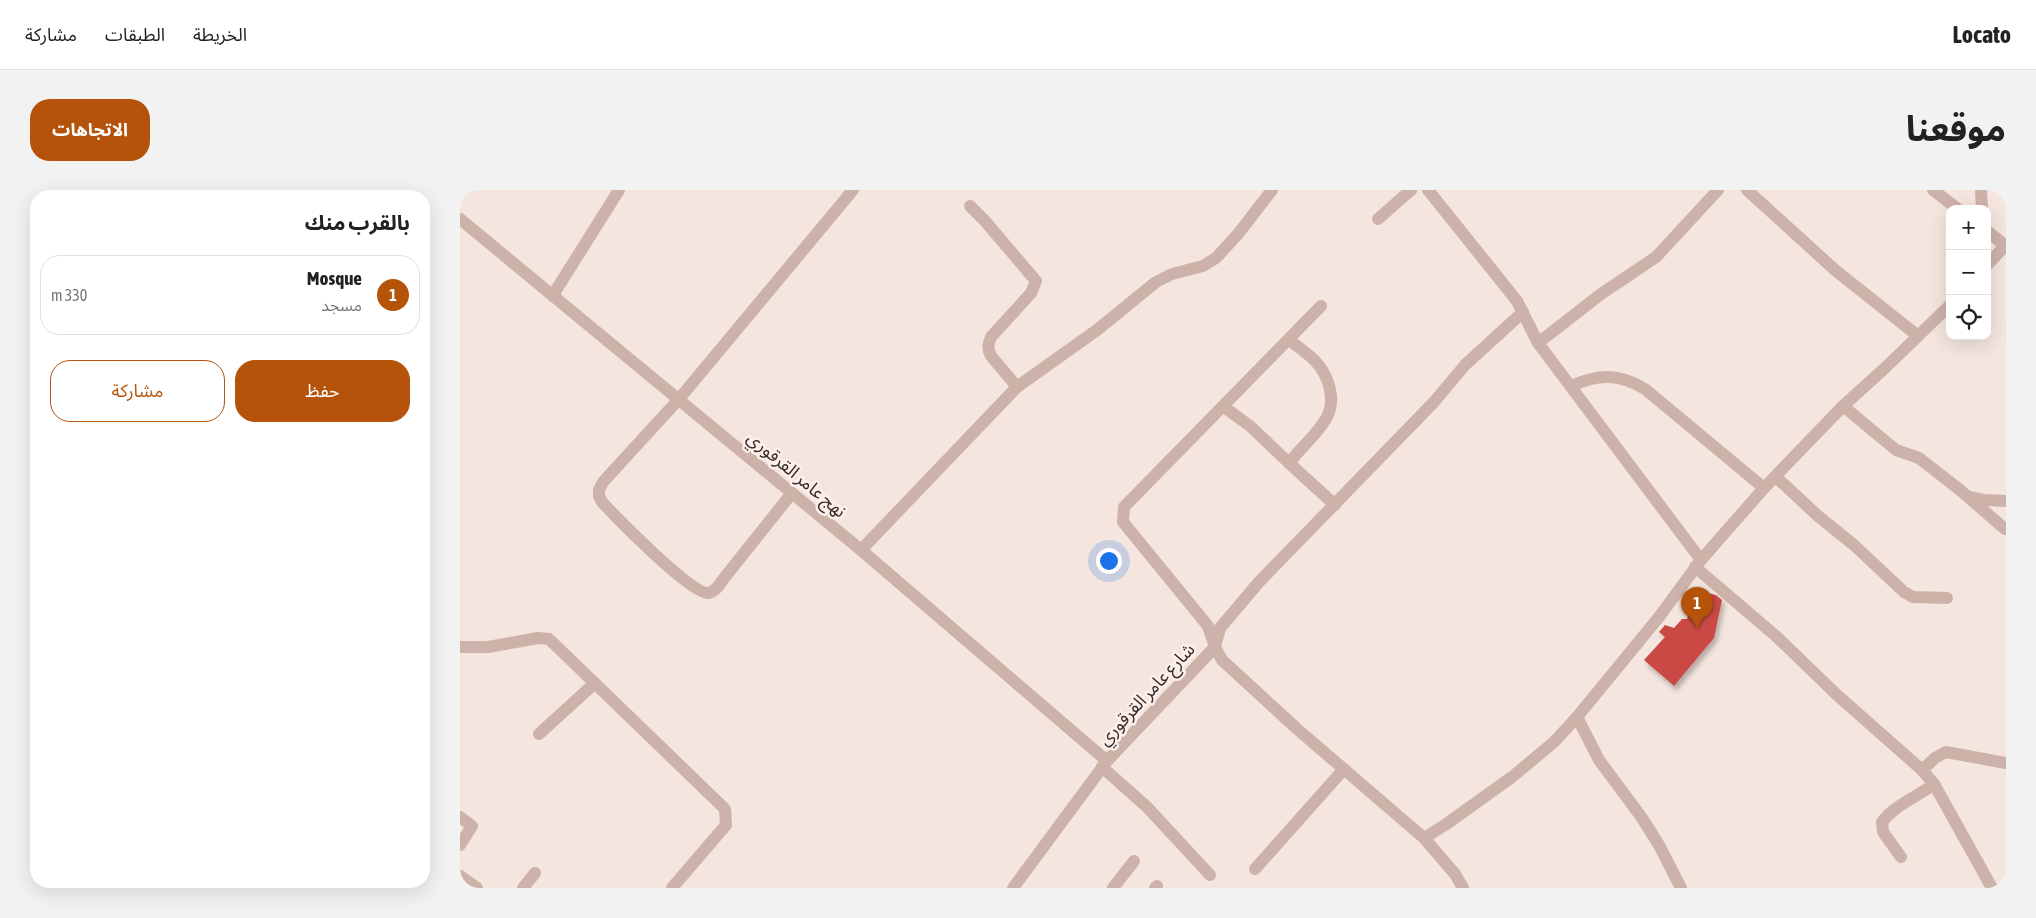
<!DOCTYPE html>
<html lang="ar">
<meta charset="utf-8">
<style>
body{margin:0;font-family:"Asap Condensed","Noto Sans Arabic",sans-serif;background:#f2f2f2;color:#222;direction:rtl}
.controls{position:absolute;right:15px;top:15px;display:grid;overflow:hidden;border-radius:10px;box-shadow:0 5px 20px #0002}
.controls button{width:45px;height:45px;display:grid;place-items:center;padding:0;border:0;border-bottom:1px solid #e0e0e0;background:#fff;color:#222;font:25px sans-serif}
.you{position:absolute;left:648px;top:370px;width:18px;height:18px;margin:-12px;border:4px solid #fff;border-radius:50%;background:#1a73e8;box-shadow:0 0 0 8px #1a73e833}
.badge{display:grid;place-items:center;width:32px;height:32px;border-radius:50%;background:#b45309;color:#fff;font-size:16px;font-weight:700}
.pin{position:absolute;translate:-50% -41px;filter:drop-shadow(0 1px 2px #0008)}
.pin::after{content:'';position:absolute;top:26px;width:18px;height:15px;background:inherit;clip-path:polygon(0 0,100% 0,50% 100%)}
.list{margin:0;padding:0;list-style:none}
h2{display:flex;justify-content:space-between;align-items:center;height:65px;margin:0;padding:0 20px;font-size:21px}
h2 small{font-size:16px;font-weight:400;color:#767676}
.list li{display:grid;grid-template-columns:32px 1fr auto;gap:15px;align-items:center;box-sizing:border-box;height:80px;margin:0 10px 10px;padding:0 10px;border:1px solid #e0e0e0;border-radius:20px}
.list b{display:block;font-size:19px;white-space:nowrap}
.list p{margin:0;font-size:16px;white-space:nowrap;color:#767676}
.list em{font-size:16px;font-style:normal;color:#767676}
.actions{display:flex;gap:10px;padding:15px 20px}
.actions a{flex:1;padding:11px 0;border:1px solid #b45309;border-radius:20px;text-align:center;font-size:18px;color:#b45309}
.actions .main{background:#b45309;color:#fff}
.icon{flex:none;width:28px;height:28px;fill:none;stroke:currentColor;stroke-width:2;stroke-linecap:round;stroke-linejoin:round}
.map{position:relative;flex:none;width:1546px;height:698px;overflow:hidden;direction:ltr;border-radius:20px}
header{display:flex;align-items:center;gap:30px;box-sizing:border-box;height:70px;padding:0 25px;background:#fff;border-bottom:1px solid #e0e0e0}
header strong{font-size:24px}
nav{display:flex;gap:28px;margin-inline-start:auto;font-size:18px}
.intro{display:flex;align-items:center;justify-content:space-between;box-sizing:border-box;height:120px;padding:0 30px}
h1{margin:0;font-size:35px}
.button{padding:12px 22px;border-radius:20px;background:#b45309;color:#fff;font-size:18px;font-weight:700}
main{display:flex;gap:30px;padding:0 30px}
aside{flex:1;background:#fff;border-radius:20px;box-shadow:0 5px 20px #0002}
.map>svg:first-child{display:block}
.building{fill:#cb4a44;filter:url(#shadow)}
.lines{fill:none;stroke-linecap:round;stroke-linejoin:round}
.minor{stroke:#cdb2a9;stroke-width:12}
.labels{text-anchor:middle;dominant-baseline:central;stroke-width:5;stroke-linejoin:round;paint-order:stroke}
.street-label{font-size:18px;fill:#392b29;stroke:#fbf0eb}
</style>
<header>
<strong>Locato</strong>
<nav><a>الخريطة</a><a>الطبقات</a><a>مشاركة</a></nav>
</header>
<div class="intro"><h1>موقعنا</h1><a class="button">الاتجاهات</a></div>
<main>
<div class="map">
<svg width="1546" height="698" viewBox="0 0 1546 698">
<defs>
<filter id="shadow"><feDropShadow dx="2.5" dy="4.5" stdDeviation="2.5" flood-color="#0004"/></filter>
</defs>
<rect width="100%" height="100%" fill="#f4e5de"/>
<path class="building" d="M1243 402 1256 405 1262 410 1254 448 1214 496 1184 470 1205 447 1199 442 1205 435 1214 438 1222 429H1227L1231 414Z"/>
<g class="lines">
<g class="minor">
<path d="M968 0 1057 111 1078 153 1241 370"/>
<path d="M1287 0 1375 80 1458 146"/>
<path d="M1473 0 1498 19"/>
<path d="M1521 0 1522 19"/>
<path d="M510 16 525 31 576 91 571 103 531 147C528 154 527 159 531 166L557 197"/>
<path d="M0 29 401 360 647 571"/>
<path d="M918 29 951 0"/>
<path d="M1527 41 1546 56"/>
<path d="M1527 75 1545 56"/>
<path d="M93 105 159 0"/>
<path d="M1063 122 1005 175 974 212 799 392 760 438 755 457 762 470 836 538 964 648 985 635 1052 587 1094 552 1117 527 1199 427 1241 370 1304 298 1383 216 1425 178 1490 115"/>
<path d="M829 150C838 157 849 164 856 172 869 186 876 210 867 227 858 244 841 257 829 273L875 315"/>
<path d="M1078 153 1141 104 1196 67 1258 0"/>
<path d="M1111 196C1138 184 1159 183 1185 199L1304 298"/>
<path d="M1383 216 1436 260 1459 268 1500 300 1545 339 1546 338"/>
<path d="M764 217 790 236 829 273"/>
<path d="M1316 287 1358 326 1394 355 1444 402 1453 407 1487 408"/>
<path d="M332 303 265 387C261 392 256 402 248 403 232 405 156 327 142 312L139 306V300L143 292 219 209 393 0"/>
<path d="M1509 307 1524 310 1546 311"/>
<path d="M401 360 557 197 637 140 696 92 712 84 743 76 756 68 778 44 812 0"/>
<path d="M1235 377 1317 447 1376 504 1462 580 1474 594 1532 698"/>
<path d="M0 457H28L78 448 89 449 265 619 266 635 212 698"/>
<path d="M1117 527 1139 570 1182 628 1199 655 1221 698"/>
<path d="M79 544 135 493"/>
<path d="M642 577 687 617 750 685"/>
<path d="M1462 580 1475 568 1486 562 1546 573"/>
<path d="M0 627 12 636 0 655"/>
<path d="M964 648 995 684 1003 698"/>
<path d="M1441 667 1423 642 1422 632C1435 615 1457 607 1474 594"/>
<path d="M795 679 884 579"/>
<path d="M0 686 17 698"/>
<path d="M63 698 75 683"/>
<path d="M553 698 647 571 755 457 748 436 663 332 664 317 861 116"/>
<path d="M653 698 674 671"/>
<path d="M695 698 697 696"/>
</g>
</g>
<g class="labels">
<g class="street-label">
<text transform="translate(337 284) rotate(40)">نهج عامر القرقوري</text>
<text transform="translate(686 504) rotate(-47)">شارع عامر القرقوري</text>
</g>
</g>
</svg>
<div class="controls">
<button>+</button>
<button>−</button>
<button><svg class="icon" aria-label="locate" viewBox="0 0 24 24"><circle cx="12" cy="12" r="6"/><path d="M12 2v4M12 18v4M2 12h4M18 12h4"/></svg></button>
</div>
<div class="you"></div>
<div class="pin badge" style="left:1237px;top:438px">1</div>
</div>
<aside>
<h2>بالقرب منك<small></small></h2>
<ul class="list">
<li><span class="badge">1</span><div><b>Mosque</b><p>مسجد</p></div><em>330 m</em></li>
</ul>
<div class="actions"><a class="main">حفظ</a><a>مشاركة</a></div>
</aside>
</main>
